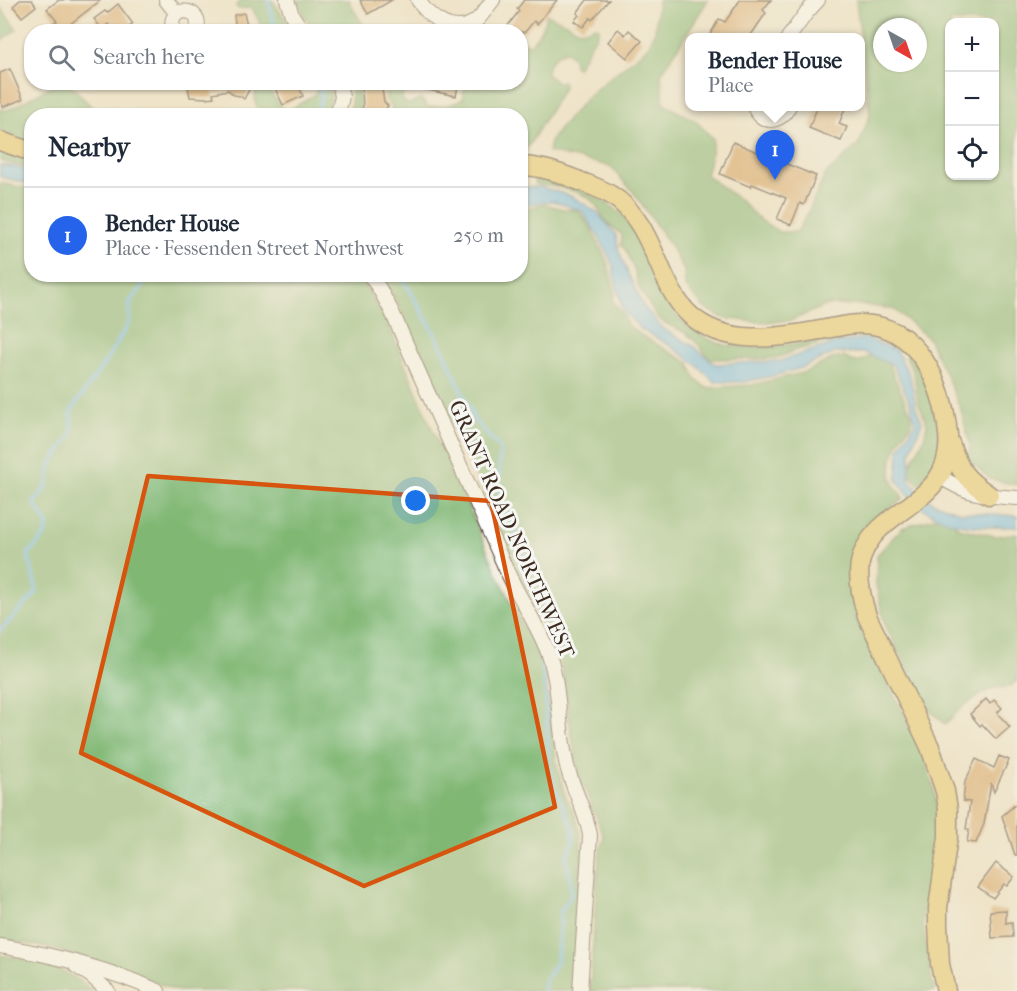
<!DOCTYPE html>
<meta charset="utf-8">
<style>
body{margin:0;font-family:"IM FELL French Canon",serif;background:#f6f6f7;color:#1f2937}
.controls{position:absolute;right:18px;top:18px;display:grid;overflow:hidden;border-radius:12px;box-shadow:0 2px 4px #0004}
.controls button{width:54px;height:54px;display:grid;place-items:center;padding:0;border:0;border-bottom:2px solid #e0e1e3;background:#fff;color:#1f2937;font:30px sans-serif}
.compass{position:absolute;left:873px;top:18px;width:54px;height:54px;border-radius:50%;background:#fff;box-shadow:0 2px 4px #0004;rotate:140deg}
.you{position:absolute;left:416px;top:501px;width:21px;height:21px;margin:-15px;border:4px solid #fff;border-radius:50%;background:#1a73e8;box-shadow:0 0 0 9px #1a73e833}
.badge{display:grid;place-items:center;width:39px;height:39px;border-radius:50%;background:#2563eb;color:#fff;font-size:20px;font-weight:700}
.pin{position:absolute;translate:-50% -50px;filter:drop-shadow(0 2px 3px #0008)}
.pin::after{content:'';position:absolute;top:32px;width:21px;height:18px;background:inherit;clip-path:polygon(0 0,100% 0,50% 100%)}
.popup{position:absolute;left:685px;top:33px;width:180px;height:78px;box-sizing:border-box;display:grid;place-content:center;border-radius:12px;background:#fff;filter:drop-shadow(0 2px 4px #0005);font-size:20px;white-space:nowrap;color:#747a83}
.popup b{font-size:22px;color:#1f2937}
.popup::after{content:'';position:absolute;left:50%;top:100%;margin-left:-12px;border:12px solid transparent;border-top-color:#fff}
.list{margin:0;padding:0;list-style:none}
h2{display:flex;justify-content:space-between;align-items:center;height:78px;margin:0;padding:0 24px;font-size:26px}
h2 small{font-size:20px;font-weight:400;color:#747a83}
.list li{display:grid;grid-template-columns:39px 1fr auto;gap:18px;align-items:center;box-sizing:border-box;height:96px;padding:0 24px;border-top:2px solid #e0e1e3}
.list b{display:block;font-size:22px;white-space:nowrap}
.list p{margin:0;font-size:20px;white-space:nowrap;color:#747a83}
.list em{font-size:20px;font-style:normal;color:#747a83}
.icon{flex:none;width:33px;height:33px;fill:none;stroke:currentColor;stroke-width:2;stroke-linecap:round;stroke-linejoin:round}
.map{position:relative;flex:none;width:1017px;height:991px;overflow:hidden}
.search{position:absolute;background:#fff;box-shadow:0 2px 4px #0004;left:24px;top:24px;width:504px;height:66px;display:flex;align-items:center;gap:15px;box-sizing:border-box;padding:0 21px;border-radius:24px;color:#747a83;font-size:22px}
.panel{position:absolute;background:#fff;box-shadow:0 2px 4px #0004;left:24px;top:108px;width:504px;height:174px;border-radius:24px}
.map>svg:first-child{display:block}
.forest{fill:#80b773;stroke:#5e7048;stroke-width:1.5;fill-rule:evenodd}
.water{fill:#71bcea;stroke:#567384;stroke-width:1.5}
.lines{fill:none;stroke-linecap:round;stroke-linejoin:round}
.stream{stroke:#71bcea;stroke-width:4}
.building{fill:#d59c57}
.minor-casing{stroke:#564638;stroke-width:16}
.major-casing{stroke:#564638;stroke-width:21}
.minor{stroke:#fff;stroke-width:14}
.major{stroke:#e9c769;stroke-width:18}
.marked{fill:none;stroke:#d7540e;stroke-width:4.5;stroke-linejoin:round}
.labels{text-anchor:middle;dominant-baseline:central;stroke-width:6;stroke-linejoin:round;paint-order:stroke}
.street-label{font-size:21px;fill:#3b2a1e;stroke:#f6f6f2}
</style>
<div class="map">
<svg width="1017" height="991" viewBox="0 0 1017 991">
<rect width="100%" height="100%" fill="#f6f6f2"/>
<filter id="ink" filterUnits="userSpaceOnUse"><feTurbulence type="fractalNoise" baseFrequency=".0167" numOctaves="2"/><feDisplacementMap in="SourceGraphic" scale="12" xChannelSelector="R" yChannelSelector="G"/><feConvolveMatrix kernelMatrix="1 2 1 2 8 2 1 2 1" color-interpolation-filters="sRGB"/></filter>
<filter id="wash" filterUnits="userSpaceOnUse"><feTurbulence type="fractalNoise" baseFrequency=".008" numOctaves="4" result="noise"/><feDisplacementMap in="SourceGraphic" scale="24" xChannelSelector="R" yChannelSelector="G"/><feGaussianBlur stdDeviation="1.35" result="paint"/><feColorMatrix in="noise" values="0 0 0 0 0 0 0 0 0 0 0 0 0 0 0 0 0 1.4 0 .05"/><feComposite in="paint" operator="in"/></filter>
<g filter="url(#wash)">
<rect width="100%" height="100%" fill="#efe3c8"/>
<g class="forest">
<path d="M242 0H272L294 31H262L259 21 252 8 239 9 236 7 237 4Z"/>
<path d="M298 0H350V4L367 31H315L304 16Z"/>
<path d="M658 0H708L661 74 664 104 696 121 713 139 710 159 706 175 742 202 757 218 779 232H797L807 215 825 175 859 144 870 115 856 0H1017V485L990 479 968 459 970 445 961 410 947 377 928 338 894 309 864 305H827L790 321 757 322 723 318 704 308 685 286 684 271 670 245 634 193 610 166 548 152 550 142 560 128 590 94 648 47 655 32ZM950 22H994V176H950ZM882 27H918V63H882Z"/>
<path d="M0 7 17 29 0 41Z"/>
<path d="M546 15H549L580 30H585L596 26 599 28 598 32 577 68 574 65 573 58 565 51C554 55 547 63 547 75L557 82 563 81 564 86 530 144 522 153H521L520 116 381 115H386L392 109V106L386 100 385 83H413V88L402 95 403 101 409 104 421 99 428 107H431C443 105 456 106 464 97L463 92C469 84 476 80 487 84L490 83 520 82 521 43 531 44C539 35 544 26 546 15Z"/>
<path d="M57 83H68L100 115 32 116 31 144 0 131V109L8 110Z"/>
<path d="M254 83H267L273 96 283 109 289 110 316 94V85L315 83H328C333 92 331 107 326 115H259L255 100 256 89Z"/>
<path d="M349 83H358L360 115H348C353 105 352 94 349 83Z"/>
<path d="M0 151 31 162V168L0 161Z"/>
<path d="M535 179C554 179 569 184 587 193 598 198 609 203 618 211 630 221 636 237 642 250 661 296 674 330 725 345 731 346 737 346 743 347 780 349 816 340 852 333L856 334 796 350 780 357 762 359H711L708 357 699 345 686 333 663 322 656 316 638 286 635 272 626 251 621 245 622 235C616 230 608 225 604 219 601 214 598 207 594 203 583 190 552 185 536 184L534 181Z"/>
<path d="M0 183 31 189 32 274H355L365 286 387 321 439 445 451 466 496 571 523 626 536 648 545 675 557 765 565 795 575 814 581 834 582 857 577 919 575 963 572 991H177C119 967 61 948 0 939Z"/>
<path d="M544 204 564 209 578 210 591 228 608 264 615 293 613 299 614 303 623 314 627 324 639 334 689 363 696 380 707 388 752 385 806 372 832 359 844 357 851 361 858 362 875 354 888 363 911 414V425C899 438 886 463 893 482 895 487 900 493 903 498L902 500 885 510 859 538 849 566 848 578 857 619 869 647 919 743 934 788 939 837 930 887 923 909V925L932 981 935 991H590L597 876 600 852 604 838 596 816 579 776 571 732 563 674 554 645 533 605 536 593 533 591 530 599 507 549 486 497 401 309 380 275 520 274 521 210Z"/>
<path d="M909 355C919 366 924 379 929 392 939 423 948 460 919 484L910 475 909 468 924 438 927 424 918 401 914 374 906 356Z"/>
<path d="M946 514 958 528 995 536 1017 534V681L1009 687 992 688 965 705 945 724 929 710 885 625 876 585 877 555 902 528Z"/>
<path d="M0 955C34 960 67 967 93 991H0Z"/>
</g>
<g class="water">
<path d="M0 165 16 167 31 171V184L0 177Z"/>
<path d="M520 187H541L571 196 597 212 616 235 619 251 631 280 644 307 663 329 692 345 715 364 780 361 835 343 866 338 896 350 910 376 916 407 922 422 911 450 909 480 932 502 960 512 1017 516V527C981 527 949 529 918 505 910 499 904 488 897 480L899 449 915 424 911 405 893 365 865 353H835L801 368 773 376 743 382H715L693 362 669 345 640 329 623 310 615 280 613 266 600 239 582 211 553 201 521 205Z"/>
</g>
<g class="lines">
<g class="stream">
<path d="M268 0 274 25 279 32"/>
<path d="M316 82 322 94 316 116"/>
<path d="M400 274 438 339 475 421 500 448 499 493 524 554 533 561 542 584V596"/>
<path d="M0 631 37 592 28 554 44 537 48 524 34 503 47 486 51 464 72 434 71 411 108 358 129 323 130 302 144 284 142 274"/>
<path d="M542 663 546 704 549 764 554 787 573 828V843L566 858 571 880V896L561 911 557 961 544 982V991"/>
</g>
</g>
<g id="blocks">
<g class="building">
<path d="M20 0H32L36 6 22 17 13 6Z"/>
<path d="M59 0H101L69 25 74 32H59L53 23 57 21 47 9Z"/>
<path d="M360 0H392L368 14Z"/>
<path d="M524 0H557L537 24 534 21 525 32H503L519 11 517 9Z"/>
<path d="M587 0H609L592 20 590 18 583 27 574 21 579 15 577 13Z"/>
<path d="M740 0H771L763 10 766 13 749 38H708L719 19 725 22Z"/>
<path d="M118 4 133 24 123 32H114L108 24 102 29 94 19 105 11 107 13Z"/>
<path d="M244 13 249 32H236L234 15Z"/>
<path d="M618 29 625 35 629 30 642 41 627 58 608 42Z"/>
<path d="M10 69 23 99 3 107 0 100V73Z"/>
<path d="M187 82H242L250 88 244 99 240 96 234 95 228 90 213 93 214 97 206 98 190 97Z"/>
<path d="M272 82H297L303 96 283 105Z"/>
<path d="M362 82H381L384 102 388 106 382 113 363 115Z"/>
<path d="M414 82H459L456 96 413 87Z"/>
<path d="M818 106H846L839 124 847 127 841 141 809 128Z"/>
<path d="M733 142 816 176 804 205 800 203 791 225 777 219 786 198 752 184 751 187 720 174Z"/>
<path d="M986 699 990 704 994 700 1002 708 997 713 1010 727 996 739 982 724 980 726 970 714Z"/>
<path d="M999 756 1009 760 994 792 991 783 984 824 976 843 967 842 969 830 966 829 970 802 963 801 965 782 976 759 994 768Z"/>
<path d="M1017 803V855H1015L1002 816Z"/>
<path d="M996 863 1014 877 1007 886 1004 884 993 898 978 887Z"/>
<path d="M1006 910V923L1012 922 1013 937 992 938 990 911Z"/>
</g>
</g>
</g>
<g filter="url(#ink)">
<use href="#blocks" fill-opacity="0" stroke="#564638" stroke-width="1.5"/>
<g class="lines">
<defs>
<g id="minor">
<path d="M166 0 177 14"/>
<path d="M287 0 292 15 303 32"/>
<path d="M418 0C431 20 456 38 478 19 483 14 488 6 493 0"/>
<path d="M174 32C163 4 207 5 196 32"/>
<path d="M788 38 807 12 818 0"/>
<path d="M754 106C761 125 781 124 789 106"/>
<path d="M337 116 342 97 339 82"/>
<path d="M369 274 379 288 392 312C430 398 468 484 506 569 519 598 538 625 549 655 561 691 558 730 567 766 573 790 586 811 590 835L580 991"/>
<path d="M940 476C964 494 988 496 1017 498"/>
<path d="M0 946C54 955 108 969 158 991"/>
<path d="M76 966 90 975 108 991"/>
</g>
<g id="major">
<path d="M0 141 32 152"/>
<path d="M520 166C541 166 559 173 577 180 589 185 600 188 611 195 639 212 650 244 663 273 670 288 677 303 690 315 726 347 777 338 820 330 833 328 847 324 860 324 919 324 943 385 948 434 955 507 872 505 860 563 857 581 862 600 867 616L930 747 945 791 948 809V837L938 908V925L940 964 946 991"/>
<path d="M950 443C960 472 964 478 989 495"/>
</g>
</defs>
<use href="#minor" class="minor-casing"/>
<use href="#major" class="major-casing"/>
<use href="#minor" class="minor"/>
<use href="#major" class="major"/>
</g>
</g>
<path d="M0 0H1017V991H0ZM148 476 491 501 555 807 364 886 81 753Z" fill="#efe3c8" fill-opacity=".55" fill-rule="evenodd"/>
<path class="marked" d="M148 476 491 501 555 807 364 886 81 753Z"/>
<g class="labels">
<g class="street-label">
<text transform="translate(512 529) rotate(66)">GRANT ROAD NORTHWEST</text>
</g>
</g>
</svg>
<div class="controls">
<button>+</button>
<button>−</button>
<button><svg class="icon" aria-label="locate" viewBox="0 0 24 24"><circle cx="12" cy="12" r="6"/><path d="M12 2v4M12 18v4M2 12h4M18 12h4"/></svg></button>
</div>
<svg class="compass" viewBox="-18 -18 36 36"><path d="M0-13l5 13h-10z" fill="#e53935"/><path d="M0 13l5-13h-10z" fill="#747a83"/></svg>
<div class="you"></div>
<div class="pin badge" style="left:775px;top:180px">1</div>
<div class="popup"><b>Bender House</b>Place</div>
<div class="search"><svg class="icon" aria-label="search" viewBox="0 0 24 24"><circle cx="10" cy="10" r="6"/><path d="M15 15l6 6"/></svg>Search here</div>
<section class="panel">
<h2>Nearby<small></small></h2>
<ul class="list">
<li><span class="badge">1</span><div><b>Bender House</b><p>Place · Fessenden Street Northwest</p></div><em>250 m</em></li>
</ul>
</section>
</div>
